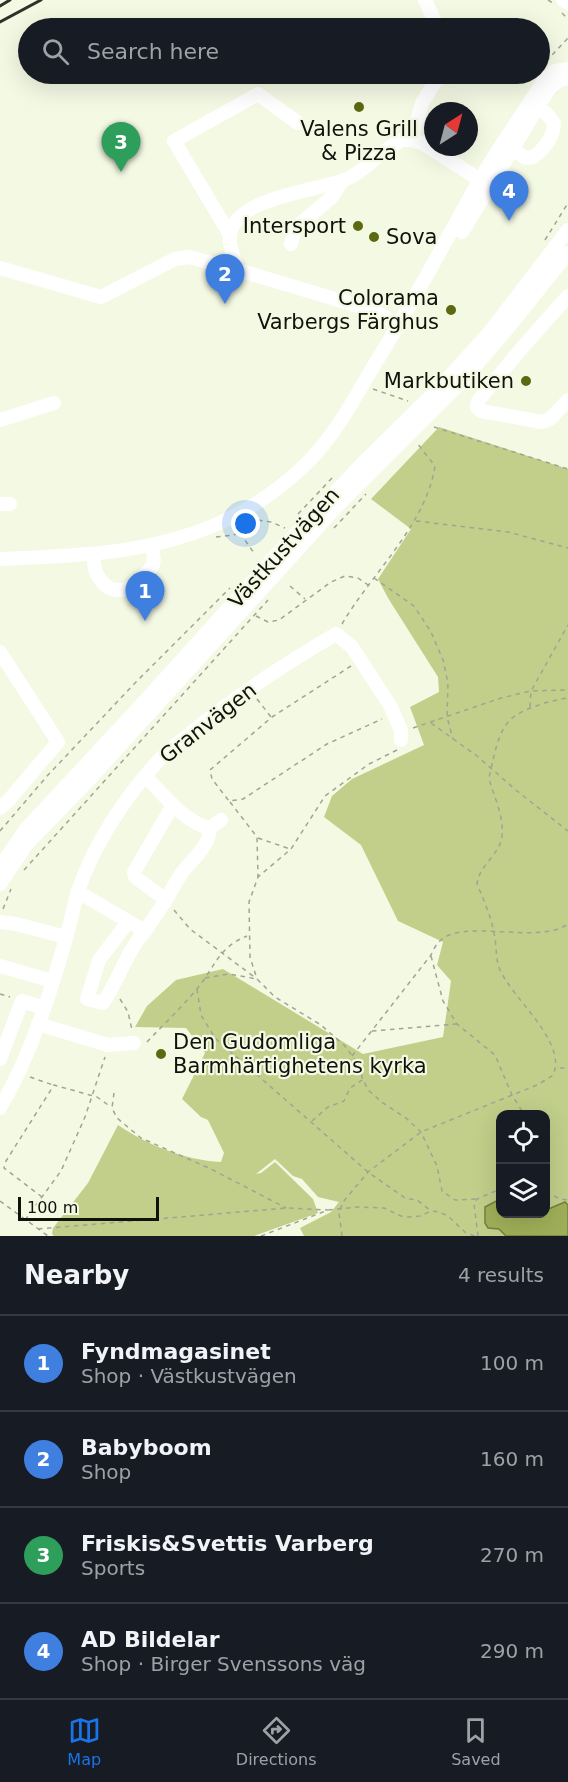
<!DOCTYPE html>
<meta charset="utf-8">
<style>
body{margin:0;font-family:"DejaVu Sans",sans-serif;background:#20242c;color:#f1f3f6}
.controls{position:absolute;right:18px;bottom:18px;display:grid;overflow:hidden;border-radius:12px;box-shadow:0 6px 24px #0002}
.controls button{width:54px;height:54px;display:grid;place-items:center;padding:0;border:0;border-bottom:2px solid #363941;background:#171b24;color:#f1f3f6;font:30px sans-serif}
.compass{position:absolute;left:424px;top:102px;width:54px;height:54px;border-radius:50%;background:#171b24;box-shadow:0 6px 24px #0002;rotate:36deg}
.scale{position:absolute;left:18px;bottom:15px;width:141px;box-sizing:border-box;padding-left:6px;border:3px solid #11120b;border-top:0;font-size:16px;line-height:21px;white-space:nowrap;color:#11120b;-webkit-text-stroke:4px #f4f9e4;paint-order:stroke}
.you{position:absolute;left:246px;top:524px;width:21px;height:21px;margin:-15px;border:4px solid #fff;border-radius:50%;background:#1a73e8;box-shadow:0 0 0 9px #1a73e833}
.badge{display:grid;place-items:center;width:39px;height:39px;border-radius:50%;background:#1a73e8;color:#fff;font-size:20px;font-weight:700}
.pin{position:absolute;translate:-50% -50px;filter:drop-shadow(0 2px 3px #0008)}
.pin::after{content:'';position:absolute;top:32px;width:21px;height:18px;background:inherit;clip-path:polygon(0 0,100% 0,50% 100%)}
.list{margin:0;padding:0;list-style:none}
h2{display:flex;justify-content:space-between;align-items:center;height:78px;margin:0;padding:0 24px;font-size:26px}
h2 small{font-size:20px;font-weight:400;color:#9ea1a6}
.list li{display:grid;grid-template-columns:39px 1fr auto;gap:18px;align-items:center;box-sizing:border-box;height:96px;padding:0 24px;border-top:2px solid #363941}
.list b{display:block;font-size:22px;white-space:nowrap}
.list p{margin:0;font-size:20px;white-space:nowrap;color:#9ea1a6}
.list em{font-size:20px;font-style:normal;color:#9ea1a6}
.icon{flex:none;width:33px;height:33px;fill:none;stroke:currentColor;stroke-width:2;stroke-linecap:round;stroke-linejoin:round}
.map{position:relative;flex:none;width:568px;height:1236px;overflow:hidden}
.search{position:absolute;background:#171b24;box-shadow:0 6px 24px #0002;left:18px;right:18px;top:18px;height:66px;display:flex;align-items:center;gap:15px;box-sizing:border-box;padding:0 21px;border-radius:33px;color:#9ea1a6;font-size:22px}
.sheet{height:462px;background:#171b24}
nav{display:flex;justify-content:space-around;align-items:center;box-sizing:border-box;height:84px;border-top:2px solid #363941;background:#171b24;font-size:16px;color:#9ea1a6}
nav a{display:grid;justify-items:center;gap:3px}
nav .on{color:#1a73e8}
.map>svg:first-child{display:block}
.green{fill:#c1cf8a}
.water{fill:#9faf58;stroke:#748041;stroke-width:1.5}
.lines{fill:none;stroke-linecap:round;stroke-linejoin:round}
.path{stroke:#a0a494;stroke-width:1.5;stroke-dasharray:4.5 4.5;stroke-linecap:butt}
.minor{stroke:#fff;stroke-width:14}
.rail{stroke:#303128;stroke-width:3}
.poi-dot{fill:#5d6910;stroke:#f4f9e4;stroke-width:2}
.labels{text-anchor:middle;dominant-baseline:central;stroke-width:4.5;stroke-linejoin:round;paint-order:stroke}
.poi-label{font-size:21px;fill:#11120b;stroke:#f4f9e4;text-anchor:end}
.street-label{font-size:21px;fill:#11120b;stroke:#f4f9e4}
</style>
<div class="map">
<svg width="568" height="1236" viewBox="0 0 568 1236">
<rect width="100%" height="100%" fill="#f4f9e4"/>
<path class="green" d="M439 427 568 469V1205L565 1202 546 1210V1114H500V1199L492 1205 488 1228 499 1229 506 1236H304L300 1228 331 1212 339 1202 318 1197 302 1179 293 1176 275 1159 256 1174 261 1173 275 1162 313 1199 318 1213 254 1236H54L52 1234 53 1228 88 1183 118 1125C148 1145 184 1160 221 1162L224 1153 208 1120 201 1117 182 1099 205 1053 186 1028 135 1027 147 1006 176 980 223 969 363 1054 443 1037 451 981 437 965 443 942 398 921 361 845 324 817 332 796 352 779 424 745 410 707 439 692 438 677 388 598 378 579 411 529 371 499Z"/>
<path class="water" d="M500 1199V1214H546V1210L565 1202 568 1205V1236H506L499 1229 488 1228 485 1223V1207Z"/>
<g class="lines">
<g class="path">
<path d="M548 0 553 3"/>
<path d="M562 13 568 19"/>
<path d="M540 68 568 38"/>
<path d="M545 240 568 203"/>
<path d="M373 389 408 401"/>
<path d="M434 427 568 469"/>
<path d="M298 514 334 476"/>
<path d="M258 520 271 522 285 528"/>
<path d="M416 521 508 532 568 548"/>
<path d="M334 528 366 494"/>
<path d="M240 533 254 553"/>
<path d="M216 537 234 535 257 519 256 517"/>
<path d="M374 578 414 606 431 632 443 660 448 683 447 717 453 739"/>
<path d="M290 586 305 599"/>
<path d="M256 616 268 622 279 620 331 582 345 576 358 578 368 585"/>
<path d="M342 624C371 574 426 525 435 466L417 443"/>
<path d="M351 666 272 717 210 770 212 779 229 801 243 799 327 744 382 719"/>
<path d="M257 699 271 717"/>
<path d="M530 707 531 691 568 625"/>
<path d="M431 723 477 756 517 791 568 831"/>
<path d="M413 728 501 698 531 691 568 690"/>
<path d="M397 750 369 764 325 796 291 849 258 877 249 902 250 957 257 979 275 997 321 1025 344 1045 359 1065 362 1077 368 1090 383 1103 406 1118 421 1132 437 1166 442 1191 455 1200 477 1199"/>
<path d="M230 802 257 837 258 877"/>
<path d="M0 831 48 775 136 682 230 588"/>
<path d="M258 838 290 849"/>
<path d="M24 870 268 600"/>
<path d="M3 909 11 889"/>
<path d="M174 910 190 929 257 979"/>
<path d="M431 956 443 1001 457 1024 495 1055 512 1095 524 1114"/>
<path d="M205 978 229 974 257 979"/>
<path d="M197 989 201 1015 215 1038 368 1172 405 1198 417 1200 431 1211"/>
<path d="M0 994 10 997"/>
<path d="M120 999 128 1012 132 1030"/>
<path d="M372 1031 457 1024"/>
<path d="M147 1042C163 1025 181 1008 196 990 215 968 217 948 247 936"/>
<path d="M352 1056 431 955C433 951 435 946 438 943 460 916 537 946 568 924"/>
<path d="M560 1068H568"/>
<path d="M30 1077 53 1085"/>
<path d="M114 1093 112 1108 117 1118 141 1138 211 1169 286 1208"/>
<path d="M312 1121 328 1107 344 1101 350 1088 362 1080"/>
<path d="M546 1192 560 1199 568 1200"/>
<path d="M42 1197 4 1168 6 1161 54 1085 97 1097 111 1107"/>
<path d="M0 1201 48 1236"/>
<path d="M25 1220 61 1171 85 1117 105 1057"/>
<path d="M38 1229 287 1208 328 1210"/>
<path d="M261 1236 328 1210 358 1207 384 1208 401 1216 410 1217 420 1216 431 1211 439 1212 448 1216 466 1233 475 1236"/>
<path d="M342 1236 339 1213 343 1202 368 1172 421 1132 537 1085C542 1082 548 1079 553 1075 568 1043 513 999 500 970 495 958 497 945 494 933 491 917 484 900 477 884 479 865 500 855 502 836 504 817 495 799 490 782 488 775 492 767 493 760 496 747 500 731 509 721 520 709 552 700 568 698"/>
<path d="M478 1236 474 1204 477 1199 500 1189"/>
</g>
<g class="minor">
<path d="M425 0 438 28"/>
<path d="M563 0 568 3"/>
<path d="M411 140 422 103 440 74"/>
<path d="M505 145 526 158 533 157C544 150 554 136 554 123L547 114 531 104"/>
<path d="M462 232 550 87 560 80 568 78"/>
<path d="M230 235 174 141 258 94 298 123"/>
<path d="M291 244 295 228 331 198 343 180"/>
<path d="M0 268 101 297 175 259 189 257 238 270"/>
<path d="M568 296 521 349 478 401 477 407 481 411 542 422 550 419 568 400"/>
<path d="M399 326 375 311 238 270C235 260 228 246 230 235 235 196 321 191 349 178 369 168 382 149 402 140H411L422 143 490 186"/>
<path d="M0 420 54 403"/>
<path d="M0 504H10"/>
<path d="M93 555C94 561 94 569 97 574 108 597 129 593 143 577 146 573 151 569 153 565 155 559 153 552 151 546"/>
<path d="M0 559C78 556 154 554 226 520 260 504 295 478 319 450 342 423 358 392 376 362 413 303 445 242 479 181 499 147 522 115 543 82L555 71 568 69"/>
<path d="M0 652 58 742 8 801 0 808"/>
<path d="M146 777C162 793 186 824 210 828L221 820"/>
<path d="M173 805 134 872 135 877 166 900C171 891 176 882 181 874 192 859 209 848 210 828"/>
<path d="M0 867 26 829 144 702 290 540 361 465 439 388 489 333 568 230"/>
<path d="M0 884 26 845 87 782 338 505 466 377 512 323 568 253"/>
<path d="M78 892 145 931 166 900"/>
<path d="M0 922 16 924 66 937"/>
<path d="M128 922 99 960 87 999 103 1003C119 980 126 952 145 931"/>
<path d="M0 966 52 981"/>
<path d="M38 1024 108 1045 134 1043"/>
<path d="M0 1059 22 1001 44 1008"/>
<path d="M0 1108C31 1055 50 994 67 935 71 920 74 905 78 891 94 844 125 797 159 760 168 750 182 741 193 731 238 695 286 663 336 634L352 647 391 707 401 731V740"/>
</g>
<g class="rail">
<path d="M0 6 10 0"/>
<path d="M0 22 41 0"/>
</g>
</g>
<g class="poi-dot">
<circle cx="359" cy="107" r="6"/>
<circle cx="358" cy="226" r="6"/>
<circle cx="374" cy="237" r="6"/>
<circle cx="451" cy="310" r="6"/>
<circle cx="526" cy="381" r="6"/>
<circle cx="161" cy="1054" r="6"/>
</g>
<g class="labels">
<g class="poi-label">
<text x="359" y="129" text-anchor="middle">Valens Grill<tspan x="359" dy="24">&amp; Pizza</tspan></text>
<text x="346" y="226">Intersport</text>
<text x="386" y="237" text-anchor="start">Sova</text>
<text x="439" y="298">Colorama<tspan x="439" dy="24">Varbergs Färghus</tspan></text>
<text x="514" y="381">Markbutiken</text>
<text x="173" y="1042" text-anchor="start">Den Gudomliga<tspan x="173" dy="24">Barmhärtighetens kyrka</tspan></text>
</g>
<g class="street-label">
<text transform="translate(284 548) rotate(-48)">Västkustvägen</text>
<text transform="translate(208 723) rotate(-38)">Granvägen</text>
</g>
</g>
</svg>
<div class="controls">
<button><svg class="icon" aria-label="locate" viewBox="0 0 24 24"><circle cx="12" cy="12" r="6"/><path d="M12 2v4M12 18v4M2 12h4M18 12h4"/></svg></button>
<button><svg class="icon" aria-label="layers" viewBox="0 0 24 24"><path d="M12 4l9 5-9 5-9-5zM3 14l9 5 9-5"/></svg></button>
</div>
<svg class="compass" viewBox="-18 -18 36 36"><path d="M0-13l5 13h-10z" fill="#e53935"/><path d="M0 13l5-13h-10z" fill="#9ea1a6"/></svg>
<div class="scale">100 m</div>
<div class="you"></div>
<div class="pin badge" style="left:145px;top:621px;background:#3f7fe0">1</div>
<div class="pin badge" style="left:225px;top:304px;background:#3f7fe0">2</div>
<div class="pin badge" style="left:121px;top:172px;background:#2e9e5b">3</div>
<div class="pin badge" style="left:509px;top:221px;background:#3f7fe0">4</div>
<div class="search"><svg class="icon" aria-label="search" viewBox="0 0 24 24"><circle cx="10" cy="10" r="6"/><path d="M15 15l6 6"/></svg>Search here</div>
</div>
<section class="sheet">
<h2>Nearby<small>4 results</small></h2>
<ul class="list">
<li><span class="badge" style="background:#3f7fe0">1</span><div><b>Fyndmagasinet</b><p>Shop · Västkustvägen</p></div><em>100 m</em></li>
<li><span class="badge" style="background:#3f7fe0">2</span><div><b>Babyboom</b><p>Shop</p></div><em>160 m</em></li>
<li><span class="badge" style="background:#2e9e5b">3</span><div><b>Friskis&amp;Svettis Varberg</b><p>Sports</p></div><em>270 m</em></li>
<li><span class="badge" style="background:#3f7fe0">4</span><div><b>AD Bildelar</b><p>Shop · Birger Svenssons väg</p></div><em>290 m</em></li>
</ul>
</section>
<nav>
<a class="on"><svg class="icon" aria-label="map" viewBox="0 0 24 24"><path d="M3 6l6-2 6 2 6-2v14l-6 2-6-2-6 2zM9 4v14M15 6v14"/></svg>Map</a>
<a><svg class="icon" aria-label="directions" viewBox="0 0 24 24"><path d="M12 3l9 9-9 9-9-9zM9 14v-3h6M13 9l2 2-2 2"/></svg>Directions</a>
<a><svg class="icon" aria-label="saved" viewBox="0 0 24 24"><path d="M7 4h10v16l-5-4-5 4z"/></svg>Saved</a>
</nav>
